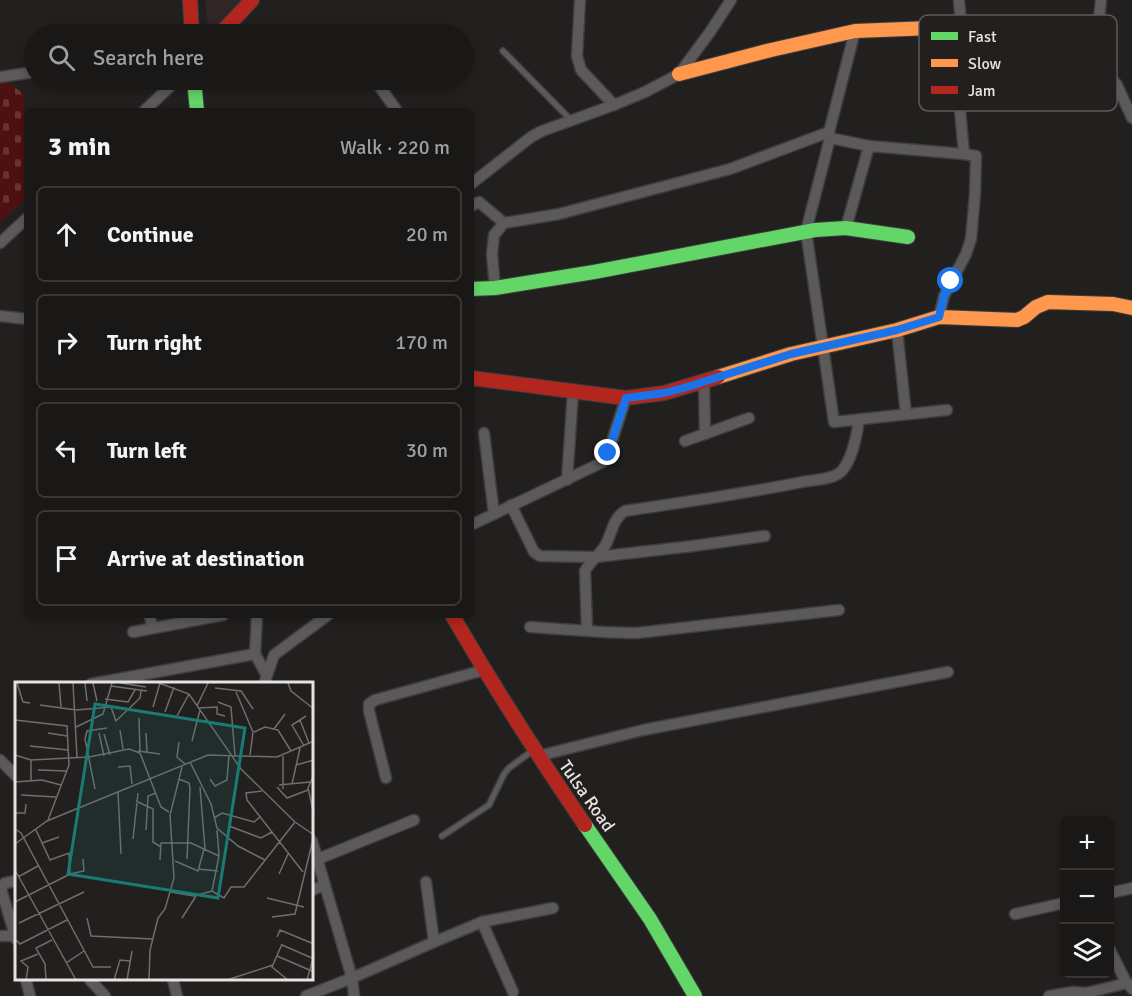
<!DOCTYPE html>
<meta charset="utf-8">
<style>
body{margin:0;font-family:Signika,sans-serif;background:#272524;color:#f1f3f6}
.controls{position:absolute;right:18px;bottom:18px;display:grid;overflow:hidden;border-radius:9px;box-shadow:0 3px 9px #0003}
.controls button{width:54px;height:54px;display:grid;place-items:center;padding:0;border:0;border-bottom:2px solid #383736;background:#1a1817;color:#f1f3f6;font:30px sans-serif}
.stop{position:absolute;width:18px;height:18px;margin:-14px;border:4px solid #1a73e8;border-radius:50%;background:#fff}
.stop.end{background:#1a73e8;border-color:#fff;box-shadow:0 2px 6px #0008}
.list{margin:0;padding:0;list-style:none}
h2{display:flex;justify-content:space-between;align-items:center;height:78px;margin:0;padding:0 24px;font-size:26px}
h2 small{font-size:20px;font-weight:400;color:#9fa0a1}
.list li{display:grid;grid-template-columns:39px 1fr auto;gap:18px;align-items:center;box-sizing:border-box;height:96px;margin:0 12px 12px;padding:0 12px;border:2px solid #383736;border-radius:9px}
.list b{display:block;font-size:22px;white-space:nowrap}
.list em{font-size:20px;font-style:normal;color:#9fa0a1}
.icon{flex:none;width:33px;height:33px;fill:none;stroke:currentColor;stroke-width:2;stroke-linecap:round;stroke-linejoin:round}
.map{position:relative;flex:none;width:1132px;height:996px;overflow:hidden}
.search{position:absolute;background:#1a1817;box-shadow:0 3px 9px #0003;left:24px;top:24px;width:450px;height:66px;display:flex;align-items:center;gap:15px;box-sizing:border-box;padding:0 21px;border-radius:33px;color:#9fa0a1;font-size:22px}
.panel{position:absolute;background:#1a1817;box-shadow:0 3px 9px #0003;left:24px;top:108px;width:450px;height:510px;border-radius:9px}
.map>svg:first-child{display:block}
.built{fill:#302625}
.cemetery{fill:url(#cemetery-stones)}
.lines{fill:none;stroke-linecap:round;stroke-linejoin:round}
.lane-casing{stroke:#3f3d3d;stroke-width:8}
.street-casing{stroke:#3f3d3d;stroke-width:13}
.fast-casing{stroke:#3f3d3d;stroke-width:16}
.slow-casing{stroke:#3f3d3d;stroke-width:16}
.jam-casing{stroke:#3f3d3d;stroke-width:16}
.lane{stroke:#5b5959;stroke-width:5}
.street{stroke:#5b5959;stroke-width:10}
.fast{stroke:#63d668;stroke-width:14}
.slow{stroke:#ff974d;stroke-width:14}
.jam{stroke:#b3261e;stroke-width:14}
.route{stroke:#1a73e8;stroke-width:8}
.labels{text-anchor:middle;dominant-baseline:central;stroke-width:5;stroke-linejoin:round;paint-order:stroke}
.street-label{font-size:18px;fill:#e6e3e3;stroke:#231f1e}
.inset-road{fill:none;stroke:#706e6d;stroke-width:1.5}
.view{fill:#1a7b74;fill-opacity:0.15;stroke:#1a7b74;stroke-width:3}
.inset-edge{fill:none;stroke:#e6e3e3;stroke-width:3}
.key{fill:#231f1e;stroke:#5e5a59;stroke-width:1.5}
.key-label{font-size:16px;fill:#e6e3e3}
</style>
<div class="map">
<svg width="1132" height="996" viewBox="0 0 1132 996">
<defs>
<pattern id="cemetery-stones" width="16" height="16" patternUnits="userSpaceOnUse" patternTransform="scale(1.5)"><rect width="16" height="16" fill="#4e1010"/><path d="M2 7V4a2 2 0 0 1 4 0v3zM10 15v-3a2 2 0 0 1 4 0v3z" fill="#683333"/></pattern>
</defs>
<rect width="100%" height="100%" fill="#22201f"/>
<path class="built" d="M205 0H244L209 34Z"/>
<path class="cemetery" d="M0 77 24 94 27 146V198L0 222Z"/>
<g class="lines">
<defs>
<g id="lane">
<path d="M503 51 571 120"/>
<path d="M442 836 489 805 504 774 509 768 532 751"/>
</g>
<g id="street">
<path d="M580 0 577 56 581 70 614 105"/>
<path d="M959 0 961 26"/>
<path d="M1101 0 1097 38 1095 41 1098 58 1104 71 1117 85 1132 118"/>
<path d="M957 27 958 88 964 154"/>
<path d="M855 31 829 132 830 138 806 231 834 422 947 410"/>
<path d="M0 77 34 72"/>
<path d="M375 80 397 111"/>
<path d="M144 111 177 80"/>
<path d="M830 138 869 146 964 154 976 156 975 194 971 239 966 254 944 296 939 317"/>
<path d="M471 184 531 137 542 131 614 105 645 92 679 74 710 32 731 0"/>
<path d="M471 206 479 202 504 223"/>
<path d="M846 228 869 146"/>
<path d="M0 243 27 218"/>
<path d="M495 288 492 254 494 235 504 223 559 214 730 169 829 132"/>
<path d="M0 316 27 319"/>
<path d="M897 330 906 414"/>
<path d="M704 382 705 434"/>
<path d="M484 433 494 514"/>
<path d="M685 441 749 418"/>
<path d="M567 480 573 392"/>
<path d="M511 505 534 552 540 556 596 557 693 546 765 536"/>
<path d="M471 525 603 462 608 453 626 398"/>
<path d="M150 615 152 628"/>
<path d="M257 615 255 654 266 674"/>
<path d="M530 627C566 629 602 633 637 633L839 610"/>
<path d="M587 630 585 571C590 561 600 555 606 544 612 533 613 518 625 511 684 502 743 494 802 482 812 480 829 480 838 474 851 466 857 434 859 420"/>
<path d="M133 632 223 615"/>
<path d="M91 684 255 654"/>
<path d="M264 684 274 655 328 615"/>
<path d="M538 756 643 730 948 672"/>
<path d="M0 760 16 776"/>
<path d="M386 778 369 711V704L375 700 484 670"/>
<path d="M312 841 352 978 354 996"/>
<path d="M318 859 414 820"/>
<path d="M16 881 5 883 1 889 16 939"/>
<path d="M426 882 434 942"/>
<path d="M312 890 325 885"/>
<path d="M1110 893 1132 888"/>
<path d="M1015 914 1064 903"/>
<path d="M482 922 513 992"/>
<path d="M0 936H16"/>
<path d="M1110 950 1125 980 1132 989"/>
<path d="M26 980 30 996"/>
<path d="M90 980 105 996"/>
<path d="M173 980 177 996"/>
<path d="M306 996 352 978 434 942 482 922 553 908"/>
<path d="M1049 996 1073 992 1086 993 1127 983"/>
</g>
<g id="fast">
<path d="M982 26H997L1003 31 1022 36 1095 41"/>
<path d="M194 80 197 111"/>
<path d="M471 289 495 288 594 272 815 230 846 228 908 237"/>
<path d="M585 825 650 919 695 996"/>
</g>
<g id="slow">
<path d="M679 74 771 50 855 31 982 26"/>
<path d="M718 377 791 354 897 330 939 317 1017 320 1024 317 1036 307 1048 302 1113 304 1132 308"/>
</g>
<g id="jam">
<path d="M190 0 192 34"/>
<path d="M220 34 252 0"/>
<path d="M471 378 626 398 664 393 718 377"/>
<path d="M452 615C494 687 538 756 585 825"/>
</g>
</defs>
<use href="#lane" class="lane-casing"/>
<use href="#street" class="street-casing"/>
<use href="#fast" class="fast-casing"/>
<use href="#slow" class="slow-casing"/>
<use href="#jam" class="jam-casing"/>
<use href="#lane" class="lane"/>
<use href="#street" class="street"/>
<use href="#fast" class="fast"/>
<use href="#slow" class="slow"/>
<use href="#jam" class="jam"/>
</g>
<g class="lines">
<path class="route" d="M608 453 626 398 664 393 687 387 791 354 897 330 939 317 944 296 951 281"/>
</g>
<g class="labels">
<g class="street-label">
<text transform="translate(587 796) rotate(55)">Tulsa Road</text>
</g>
</g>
<g transform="translate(15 682)">
<rect width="298" height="298" fill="#22201f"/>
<path class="inset-road" d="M2 1 8 20 15 21M44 1 46 25M58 1 62 75M70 1 72 19M78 1 82 19M106 1 131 5M144 1 174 12 226 87 280 140 299 153M273 1 276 9 299 27M96 4 132 9M200 6 226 9 238 27M221 10 238 50 235 73M90 17 113 20 120 8M203 20 216 25 220 74M25 23 61 28 96 25 101 39 125 16 126 9M182 24 193 1M138 25 145 1M183 26 202 25V32L210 34M150 30 159 5M162 34 174 12M124 36 125 69M0 38 52 44 54 83 33 138M285 38 294 61M61 45 88 32 97 1M259 47 270 32M105 48 108 67M239 50 250 45 263 48 276 69M33 51 52 54M84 51 89 74M131 51 132 70M89 52 95 73M177 59 185 28M164 60 162 75 170 82M15 64 53 68M289 64 277 43 291 34M123 69 145 72M0 73 16 78 74 75 114 67 125 71 146 125 154 130M175 80 196 122 202 146 223 164 250 178M281 83 299 78M103 85 115 84 117 102M23 88 51 89M299 92 293 106 299 133M164 97 174 101 175 106 172 177M195 97 200 104 212 98 214 73M16 99V78M0 100 27 98 46 103M277 102 285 66M264 103 295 100M185 105 190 167M262 105 272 116 293 108M80 107 70 57 72 49 92 46M268 107V74M247 109 231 111 232 118 288 190M103 110 106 172M6 113 41 115M121 119 138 127V160L146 165M0 131H10L11 122M199 136 207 131 239 140 245 135M214 144 246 156 257 150M0 147 6 151 78 285H96M21 148 35 178 54 171 55 192M131 148 133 114 141 111M118 157 123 111M27 161 44 155M0 162 32 139 193 73 262 75 299 59M145 178 146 161H176L204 174M160 179 183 189 189 167M183 187 203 189M0 188 61 298M264 192 273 172M3 195 23 184M197 209 204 174 202 148M156 210 179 214 197 209 209 216 216 205H229L280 140M252 216 289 225M0 220 55 192 69 189 68 177M257 235 280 232 299 153M72 236 76 254 138 257M167 236 181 214M4 241 69 210M262 255 265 248 299 262M1 258 5 262 52 238M267 262 257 285 273 298M267 263 297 276M262 274 299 290M51 281 69 269M11 298 13 285 6 279 23 272M31 298 30 282 21 266 37 258M99 298 105 278 115 279M112 298 117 269M134 298 135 268 143 236 150 227 159 196 155 133 167 85M212 298 258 283M292 298 299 273"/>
<path class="view" d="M80 22 230 46 203 216 53 192Z"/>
<rect width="298" height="298" class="inset-edge"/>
</g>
<rect x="919" y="15" width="198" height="96" rx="9" class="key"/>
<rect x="931" y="32" width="27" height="8" fill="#63d668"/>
<rect x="931" y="59" width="27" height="8" fill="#ff974d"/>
<rect x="931" y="86" width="27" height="8" fill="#b3261e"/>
<g class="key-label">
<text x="968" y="42">Fast</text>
<text x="968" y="69">Slow</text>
<text x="968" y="96">Jam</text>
</g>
</svg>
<div class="controls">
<button>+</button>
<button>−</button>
<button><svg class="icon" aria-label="layers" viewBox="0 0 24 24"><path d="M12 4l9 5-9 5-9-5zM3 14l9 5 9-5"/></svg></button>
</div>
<div class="stop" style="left:951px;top:281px"></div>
<div class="stop end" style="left:608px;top:453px"></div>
<div class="search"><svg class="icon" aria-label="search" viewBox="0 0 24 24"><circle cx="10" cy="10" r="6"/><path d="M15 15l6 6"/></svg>Search here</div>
<section class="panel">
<h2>3 min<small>Walk · 220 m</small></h2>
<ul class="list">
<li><svg class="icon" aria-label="ahead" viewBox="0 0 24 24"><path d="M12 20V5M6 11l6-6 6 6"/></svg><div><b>Continue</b></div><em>20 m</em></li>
<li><svg class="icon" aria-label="right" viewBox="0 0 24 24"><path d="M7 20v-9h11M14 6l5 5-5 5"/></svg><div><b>Turn right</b></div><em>170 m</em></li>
<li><svg class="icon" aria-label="left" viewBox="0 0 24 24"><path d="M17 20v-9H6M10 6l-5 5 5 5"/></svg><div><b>Turn left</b></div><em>30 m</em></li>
<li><svg class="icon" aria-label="arrive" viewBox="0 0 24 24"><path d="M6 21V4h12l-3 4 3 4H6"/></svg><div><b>Arrive at destination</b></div></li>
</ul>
</section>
</div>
